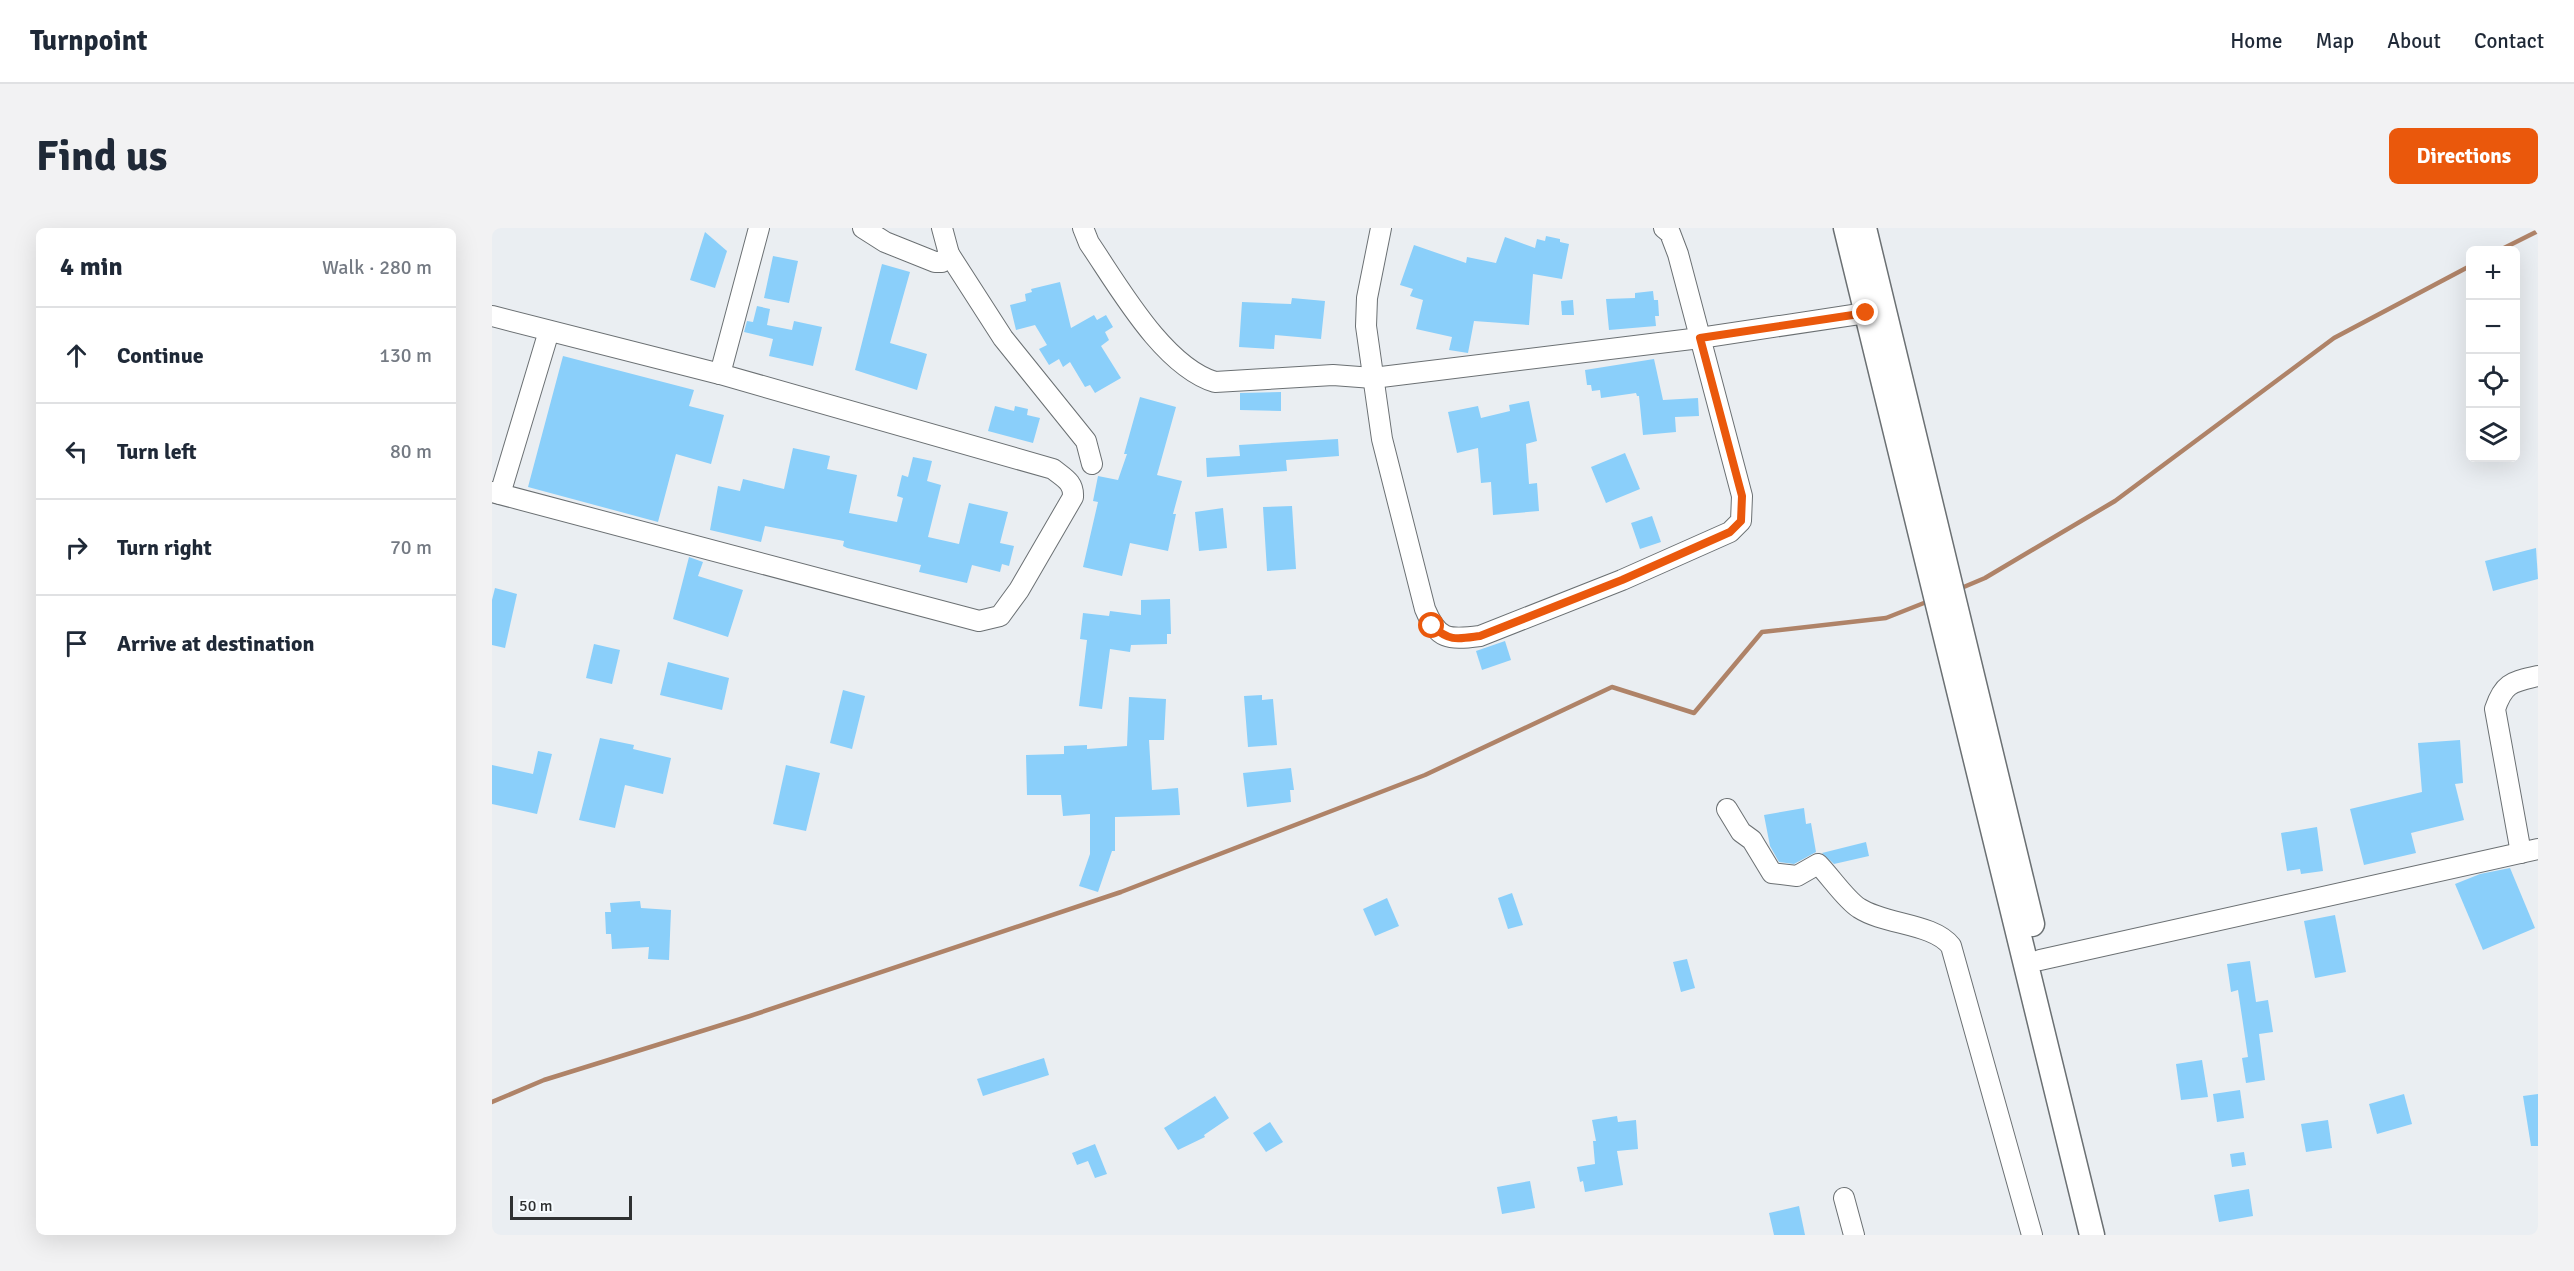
<!DOCTYPE html>
<meta charset="utf-8">
<style>
body{margin:0;font-family:Signika,sans-serif;background:#f2f2f3;color:#1f2937}
.controls{position:absolute;right:18px;top:18px;display:grid;overflow:hidden;border-radius:9px;box-shadow:0 6px 24px #0002}
.controls button{width:54px;height:54px;display:grid;place-items:center;padding:0;border:0;border-bottom:2px solid #e0e1e3;background:#fff;color:#1f2937;font:30px sans-serif}
.scale{position:absolute;left:18px;bottom:15px;width:122px;box-sizing:border-box;padding-left:6px;border:3px solid #2f3132;border-top:0;font-size:16px;line-height:21px;white-space:nowrap;color:#2f3132;-webkit-text-stroke:4px #f7fcff;paint-order:stroke}
.stop{position:absolute;width:18px;height:18px;margin:-14px;border:4px solid #ea580c;border-radius:50%;background:#fff}
.stop.end{background:#ea580c;border-color:#fff;box-shadow:0 2px 6px #0008}
.list{margin:0;padding:0;list-style:none}
h2{display:flex;justify-content:space-between;align-items:center;height:78px;margin:0;padding:0 24px;font-size:26px}
h2 small{font-size:20px;font-weight:400;color:#747a83}
.list li{display:grid;grid-template-columns:39px 1fr auto;gap:18px;align-items:center;box-sizing:border-box;height:96px;padding:0 24px;border-top:2px solid #e0e1e3}
.list b{display:block;font-size:22px;white-space:nowrap}
.list em{font-size:20px;font-style:normal;color:#747a83}
.icon{flex:none;width:33px;height:33px;fill:none;stroke:currentColor;stroke-width:2;stroke-linecap:round;stroke-linejoin:round}
.map{position:relative;flex:none;width:2046px;height:1007px;overflow:hidden;border-radius:9px}
header{display:flex;align-items:center;gap:36px;box-sizing:border-box;height:84px;padding:0 30px;background:#fff;border-bottom:2px solid #e0e1e3}
header strong{font-size:28px}
nav{display:flex;gap:33px;margin-inline-start:auto;font-size:21px}
.intro{display:flex;align-items:center;justify-content:space-between;box-sizing:border-box;height:144px;padding:0 36px}
h1{margin:0;font-size:42px}
.button{padding:15px 27px;border-radius:9px;background:#ea580c;color:#fff;font-size:21px;font-weight:700}
main{display:flex;gap:36px;padding:0 36px}
aside{flex:1;background:#fff;border-radius:9px;box-shadow:0 6px 24px #0002}
.map>svg:first-child{display:block}
.lines{fill:none;stroke-linecap:round;stroke-linejoin:round}
.stream{stroke:#af8368;stroke-width:4.5}
.building{fill:#8acffa}
.minor-casing{stroke:#6b7073;stroke-width:22}
.major-casing{stroke:#6b7073;stroke-width:27}
.minor{stroke:#fff;stroke-width:20}
.major{stroke:#fff;stroke-width:24}
.route{stroke:#ea580c;stroke-width:8}
</style>
<header>
<strong>Turnpoint</strong>
<nav><a>Home</a><a>Map</a><a>About</a><a>Contact</a></nav>
</header>
<div class="intro"><h1>Find us</h1><a class="button">Directions</a></div>
<main>
<aside>
<h2>4 min<small>Walk · 280 m</small></h2>
<ul class="list">
<li><svg class="icon" aria-label="ahead" viewBox="0 0 24 24"><path d="M12 20V5M6 11l6-6 6 6"/></svg><div><b>Continue</b></div><em>130 m</em></li>
<li><svg class="icon" aria-label="left" viewBox="0 0 24 24"><path d="M17 20v-9H6M10 6l-5 5 5 5"/></svg><div><b>Turn left</b></div><em>80 m</em></li>
<li><svg class="icon" aria-label="right" viewBox="0 0 24 24"><path d="M7 20v-9h11M14 6l5 5-5 5"/></svg><div><b>Turn right</b></div><em>70 m</em></li>
<li><svg class="icon" aria-label="arrive" viewBox="0 0 24 24"><path d="M6 21V4h12l-3 4 3 4H6"/></svg><div><b>Arrive at destination</b></div></li>
</ul>
</aside>
<div class="map">
<svg width="2046" height="1007" viewBox="0 0 2046 1007">
<rect width="100%" height="100%" fill="#eaeef2"/>
<g class="lines">
<g class="stream">
<path d="M2008 22 2046 3"/>
<path d="M1467 361 1493 350 1623 273 1842 110 1978 38"/>
<path d="M0 874 52 852 258 788 629 664 933 547 1120 459 1202 485 1270 404 1394 390 1437 373"/>
</g>
</g>
<g class="building">
<path d="M213 4 235 23 223 60 198 52Z"/>
<path d="M1054 8 1068 11V14L1077 16 1070 51 1041 46 1037 97 982 93 976 125 957 122 960 109 924 101 931 72 918 68 921 61 908 57 922 17 974 35 975 29 1004 35 1013 9 1043 20 1045 11 1053 13Z"/>
<path d="M281 28 306 33 297 75 272 70Z"/>
<path d="M390 36 418 44 398 115 435 126 425 162 363 142Z"/>
<path d="M568 54 579 100 602 87 605 92 614 87 621 99 613 104 617 112 609 118 629 150 603 165 598 157 593 159 578 134 571 139 567 131 557 137 547 121 555 117 543 97 524 102 518 77 534 73 533 66 540 64 539 61Z"/>
<path d="M1161 63 1162 72H1166L1167 88H1163L1164 98 1117 102 1114 71 1143 70V65Z"/>
<path d="M800 70 833 73 829 111 783 107 782 121 747 119 750 74 799 76Z"/>
<path d="M1081 72 1082 87H1070L1069 73Z"/>
<path d="M265 78 278 81 275 97 300 102 302 93 330 99 321 138 277 128 281 111 252 104 255 93 261 94Z"/>
<path d="M71 128 202 162 197 178 232 187 219 236 184 226 166 294 36 259Z"/>
<path d="M1162 131 1171 172 1206 170 1207 188 1183 189 1184 204 1151 207 1147 168H1145L1144 165 1109 170 1108 162 1100 163 1099 157H1095L1093 142Z"/>
<path d="M789 164V183L748 182V165Z"/>
<path d="M648 169 684 179 665 247 690 253 681 286H684L676 323 638 315 630 348 591 339 606 274 601 273 606 248 626 252 635 226H632Z"/>
<path d="M1037 173 1045 213 1034 216 1037 256 1045 255 1047 283 1001 287 999 254 989 255 986 220 965 225 956 184 986 178 989 190 1018 183 1017 177Z"/>
<path d="M503 178 522 183 523 178 536 181 535 187 548 190 541 215 496 203Z"/>
<path d="M846 211 847 228 794 232 795 243 715 249 714 230 748 228 747 217Z"/>
<path d="M301 220 338 228 335 241 365 247 357 285 405 294 411 270 405 268 410 247 416 249 421 229 440 233 435 253 449 257 436 309 467 316 477 275 516 284 508 315 522 318 517 338 510 336 508 344 480 337 475 355 427 344 429 337 355 320 351 318 352 313 273 298 269 314 218 302 226 258 248 263 251 251 292 261Z"/>
<path d="M1133 225 1148 261 1114 275 1099 239Z"/>
<path d="M800 278 804 341 775 343 771 279Z"/>
<path d="M731 280 735 320 707 323 703 284Z"/>
<path d="M1160 288 1169 314 1148 321 1139 295Z"/>
<path d="M2044 320 2046 351 2001 363 1993 333Z"/>
<path d="M197 329 211 334 206 348 251 362 236 409 181 391Z"/>
<path d="M3 360 25 366 13 420 0 417V372Z"/>
<path d="M678 371 679 406H675V416L639 417 638 424 618 421 610 481 587 478 595 412 588 411 591 385 617 388 618 383 649 387V372Z"/>
<path d="M1013 413 1019 432 990 442 984 423Z"/>
<path d="M102 416 128 422 120 456 94 450Z"/>
<path d="M176 434 237 450 230 482 168 467Z"/>
<path d="M351 462 373 468 360 521 338 515Z"/>
<path d="M770 467V472L781 471 785 517 756 519 752 468Z"/>
<path d="M637 469 674 471 672 512H657L660 562 686 560 688 587 623 589V623H620L606 664 587 658 598 626V586L571 588 569 567H535L534 527 572 526V518L595 517V521L635 518Z"/>
<path d="M108 510 142 517 141 521 179 530 171 566 133 557 123 600 87 592Z"/>
<path d="M1968 512 1971 555 1963 556 1972 592 1919 605 1924 625 1872 637 1858 581 1930 564 1926 515Z"/>
<path d="M46 523 60 526 45 586 0 576V537L41 546Z"/>
<path d="M294 537 328 545 314 603 281 596Z"/>
<path d="M799 540 802 562H798L799 574 755 579 751 545Z"/>
<path d="M1312 580 1314 596 1319 595 1324 624 1302 636 1287 634 1278 618 1272 587Z"/>
<path d="M1825 599 1831 643 1809 646 1808 641 1795 643 1789 605Z"/>
<path d="M1374 614 1377 628 1342 636 1330 625Z"/>
<path d="M2018 640 2043 700 1991 722 1963 656 1988 646Z"/>
<path d="M1020 665 1031 697 1016 701 1006 670Z"/>
<path d="M895 670 907 698 883 708 871 681Z"/>
<path d="M148 673 149 680 179 682 177 732 156 731 157 719 120 721 119 706H114L113 684H119L118 675Z"/>
<path d="M1843 687 1854 744 1823 750 1812 693Z"/>
<path d="M1195 731 1203 760 1189 764 1181 734Z"/>
<path d="M1758 733 1764 774 1776 772 1781 804 1767 806 1773 852 1754 855 1750 830 1756 829 1746 762 1739 764 1735 736Z"/>
<path d="M552 830 557 847 491 868 485 851Z"/>
<path d="M1710 832 1716 869 1689 872 1684 836Z"/>
<path d="M1748 862 1752 890 1725 894 1721 866Z"/>
<path d="M1912 866 1920 896 1885 906 1877 876Z"/>
<path d="M2046 866V918H2039L2031 868Z"/>
<path d="M723 868 737 890 712 907 713 909 686 922 672 900Z"/>
<path d="M1125 888 1126 894 1144 892 1146 921 1125 923 1131 957 1093 964 1091 953 1088 954 1085 939 1103 936 1101 913H1104L1100 892Z"/>
<path d="M1836 892 1840 920 1814 924 1809 896Z"/>
<path d="M778 894 791 914 774 924 761 905Z"/>
<path d="M603 916 615 946 603 950 596 933 585 937 580 925Z"/>
<path d="M1752 924 1754 937 1740 939 1738 926Z"/>
<path d="M1038 953 1043 980 1010 986 1005 959Z"/>
<path d="M1757 961 1761 988 1727 994 1722 967Z"/>
<path d="M1307 978 1313 1007H1282L1277 985Z"/>
</g>
<g class="lines">
<defs>
<g id="minor">
<path d="M371 0 393 14 443 34H450L457 26 450 0"/>
<path d="M591 0 597 15C627 59 671 138 723 154L841 147 881 150 1208 110 1374 85"/>
<path d="M889 0 875 70 874 98 890 211 933 381C946 412 956 412 988 408L1130 352 1238 304 1249 293 1250 268 1186 26 1178 5 1172 0"/>
<path d="M457 26 511 110 594 213 600 236"/>
<path d="M0 88 228 146 561 241C572 250 582 254 581 269L527 362 508 388 487 393 0 264"/>
<path d="M228 146 267 0"/>
<path d="M8 266 57 103"/>
<path d="M1235 581 1249 604 1260 612 1280 645 1305 648 1326 636C1338 648 1354 672 1367 680 1393 697 1441 695 1459 718L1540 1007"/>
<path d="M2029 625 2003 481C2012 454 2021 454 2046 448"/>
<path d="M1548 732 2046 621"/>
<path d="M1352 970 1362 1007"/>
</g>
<g id="major">
<path d="M1354 0 1600 1007"/>
<path d="M1372 0 1540 696"/>
</g>
</defs>
<use href="#minor" class="minor-casing"/>
<use href="#major" class="major-casing"/>
<use href="#minor" class="minor"/>
<use href="#major" class="major"/>
</g>
<g class="lines">
<path class="route" d="M940 398C958 414 966 411 988 408L1130 352 1238 304 1249 293 1250 268 1208 110 1374 85"/>
</g>
</svg>
<div class="controls">
<button>+</button>
<button>−</button>
<button><svg class="icon" aria-label="locate" viewBox="0 0 24 24"><circle cx="12" cy="12" r="6"/><path d="M12 2v4M12 18v4M2 12h4M18 12h4"/></svg></button>
<button><svg class="icon" aria-label="layers" viewBox="0 0 24 24"><path d="M12 4l9 5-9 5-9-5zM3 14l9 5 9-5"/></svg></button>
</div>
<div class="scale">50 m</div>
<div class="stop" style="left:940px;top:398px"></div>
<div class="stop end" style="left:1374px;top:85px"></div>
</div>
</main>
